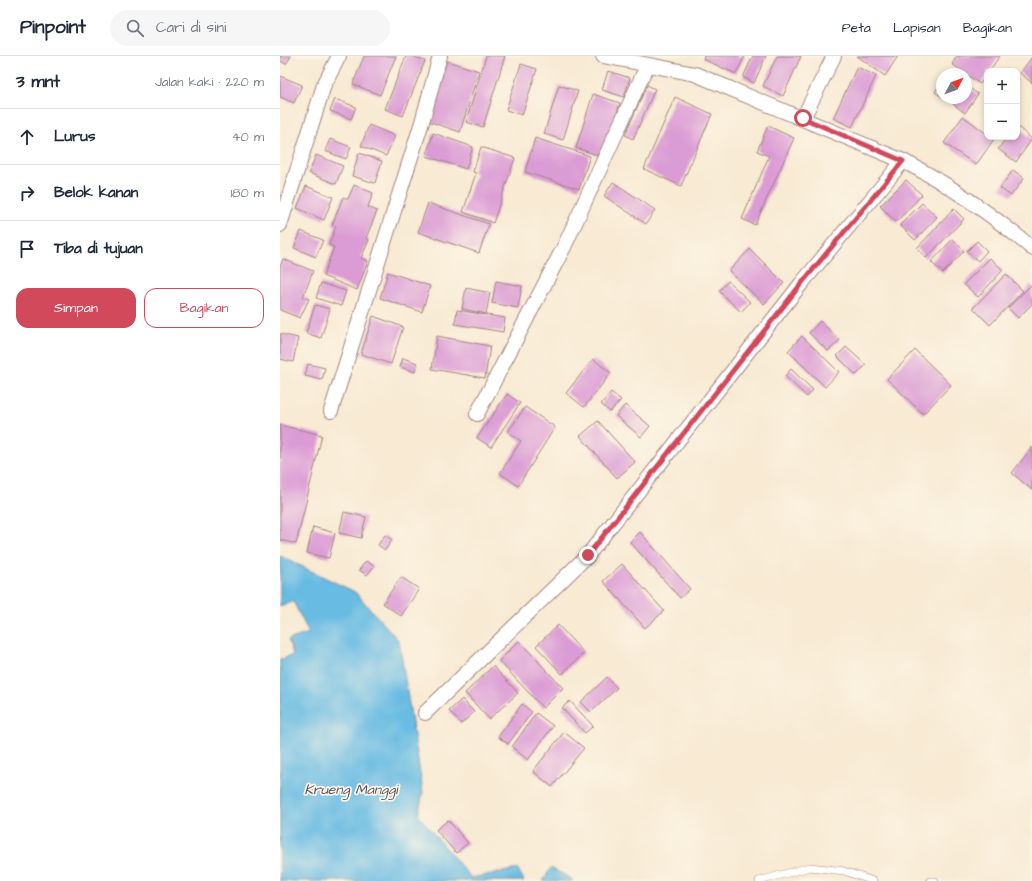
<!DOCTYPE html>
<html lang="id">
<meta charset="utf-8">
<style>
body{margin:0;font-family:"Architects Daughter",sans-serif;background:#f6f6f7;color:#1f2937}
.controls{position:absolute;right:12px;top:12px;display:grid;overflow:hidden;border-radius:8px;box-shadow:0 2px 6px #0003}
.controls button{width:36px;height:36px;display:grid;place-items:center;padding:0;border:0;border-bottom:1px solid #e0e1e3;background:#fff;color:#1f2937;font:20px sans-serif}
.compass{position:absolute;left:656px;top:12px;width:36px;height:36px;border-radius:50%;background:#fff;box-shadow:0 2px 6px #0003;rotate:49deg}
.stop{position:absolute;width:12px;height:12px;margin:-9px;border:3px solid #d1495b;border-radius:50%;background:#fff}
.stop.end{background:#d1495b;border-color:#fff;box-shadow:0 1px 4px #0008}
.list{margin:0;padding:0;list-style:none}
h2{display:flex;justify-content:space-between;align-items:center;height:52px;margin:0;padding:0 16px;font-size:17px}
h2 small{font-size:13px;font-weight:400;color:#747a83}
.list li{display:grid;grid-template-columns:26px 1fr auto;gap:12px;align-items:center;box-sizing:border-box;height:56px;padding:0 16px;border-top:1px solid #e0e1e3}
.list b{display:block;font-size:15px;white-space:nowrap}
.list em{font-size:13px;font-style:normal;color:#747a83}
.actions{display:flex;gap:8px;padding:12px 16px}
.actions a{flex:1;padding:9px 0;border:1px solid #d1495b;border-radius:12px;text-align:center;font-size:14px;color:#d1495b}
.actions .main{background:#d1495b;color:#fff}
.icon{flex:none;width:22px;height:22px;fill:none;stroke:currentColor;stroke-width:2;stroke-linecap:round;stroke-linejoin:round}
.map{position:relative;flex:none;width:752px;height:825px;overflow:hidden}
header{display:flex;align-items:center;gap:24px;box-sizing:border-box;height:56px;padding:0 20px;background:#fff;border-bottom:1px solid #e0e1e3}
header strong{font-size:19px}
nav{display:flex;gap:22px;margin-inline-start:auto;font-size:14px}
.search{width:280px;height:36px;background:#f6f6f7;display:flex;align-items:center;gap:10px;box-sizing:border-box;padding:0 14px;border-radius:22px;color:#747a83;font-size:15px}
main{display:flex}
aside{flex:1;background:#fff}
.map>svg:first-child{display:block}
.water{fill:#67bbe3;stroke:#586d87}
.building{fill:#db9cd5}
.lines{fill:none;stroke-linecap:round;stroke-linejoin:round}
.service-casing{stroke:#a1847f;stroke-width:8}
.minor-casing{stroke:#a1847f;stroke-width:16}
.service{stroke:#fff;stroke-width:7}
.minor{stroke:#fff;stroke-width:14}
.route{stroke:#d1495b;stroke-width:5}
.labels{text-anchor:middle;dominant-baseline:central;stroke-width:3.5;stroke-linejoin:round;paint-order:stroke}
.water-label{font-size:14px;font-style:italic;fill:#54566b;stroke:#fcf5e5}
</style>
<header>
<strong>Pinpoint</strong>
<div class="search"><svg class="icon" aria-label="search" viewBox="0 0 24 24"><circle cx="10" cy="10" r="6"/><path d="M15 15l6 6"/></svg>Cari di sini</div>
<nav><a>Peta</a><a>Lapisan</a><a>Bagikan</a></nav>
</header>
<main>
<aside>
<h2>3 mnt<small>Jalan kaki · 220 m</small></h2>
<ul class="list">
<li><svg class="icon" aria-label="ahead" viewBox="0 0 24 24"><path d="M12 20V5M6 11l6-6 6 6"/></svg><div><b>Lurus</b></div><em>40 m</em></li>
<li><svg class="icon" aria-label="right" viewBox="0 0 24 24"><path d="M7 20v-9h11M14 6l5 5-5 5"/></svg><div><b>Belok kanan</b></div><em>180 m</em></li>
<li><svg class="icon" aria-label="arrive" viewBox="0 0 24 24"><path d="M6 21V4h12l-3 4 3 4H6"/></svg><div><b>Tiba di tujuan</b></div></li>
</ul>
<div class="actions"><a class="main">Simpan</a><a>Bagikan</a></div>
</aside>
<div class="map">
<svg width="752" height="825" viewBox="0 0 752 825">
<rect width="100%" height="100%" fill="#fcf5e5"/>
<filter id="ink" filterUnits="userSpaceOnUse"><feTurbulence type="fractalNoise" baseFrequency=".025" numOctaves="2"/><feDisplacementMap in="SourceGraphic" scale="8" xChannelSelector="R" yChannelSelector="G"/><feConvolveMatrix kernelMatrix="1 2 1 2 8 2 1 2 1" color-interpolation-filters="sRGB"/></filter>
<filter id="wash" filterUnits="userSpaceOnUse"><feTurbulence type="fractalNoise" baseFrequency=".012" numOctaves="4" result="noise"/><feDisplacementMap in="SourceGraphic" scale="16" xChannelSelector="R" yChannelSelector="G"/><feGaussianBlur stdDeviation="0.9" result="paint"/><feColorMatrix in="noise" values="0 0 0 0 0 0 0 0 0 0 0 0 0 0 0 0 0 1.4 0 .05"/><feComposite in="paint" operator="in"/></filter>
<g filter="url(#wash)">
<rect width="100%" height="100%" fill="#f8ead3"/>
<g class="water">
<path d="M0 500 75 536 119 585 143 736 138 759 191 822 238 813 244 825H0V604L13 599 8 584 29 577 13 545 0 550Z"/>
<path d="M271 812 292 823V825H263Z"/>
</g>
<g id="blocks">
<g class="building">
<path d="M0 0H11L6 8 0 5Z"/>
<path d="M84 0H116L100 39 73 28Z"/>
<path d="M126 0H132L145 5 123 60 105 53Z"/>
<path d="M206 0H225L203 71 186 66Z"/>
<path d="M424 0H465L456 18 423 3Z"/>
<path d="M473 0H486L474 27 463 21Z"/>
<path d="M497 0H521L503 40 483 30Z"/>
<path d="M577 0H618L605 20Z"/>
<path d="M677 0H720L709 15H707V18L700 28 672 8Z"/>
<path d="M752 1V27L740 17Z"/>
<path d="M167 5 199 15 180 76 148 65Z"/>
<path d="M241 8 257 13 242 59 226 54Z"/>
<path d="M577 11 596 20 572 71 553 62Z"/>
<path d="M328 15 350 22 344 41 322 34Z"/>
<path d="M0 20 22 29 14 47 0 41Z"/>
<path d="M662 25V41L655 36Z"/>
<path d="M279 29 298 35 283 84 264 78Z"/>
<path d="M367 29 375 33 353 83 345 79Z"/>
<path d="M686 30 698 38 685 57 673 48 678 42H686Z"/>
<path d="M313 38 340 47 323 101 296 92Z"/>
<path d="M395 41 432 58 401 130 364 113Z"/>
<path d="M55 43 76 51 71 63 50 55Z"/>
<path d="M683 60 707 78V81L714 83 696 109 664 87Z"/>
<path d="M89 69 115 80 106 100 81 90Z"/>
<path d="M488 70 514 82 475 169 462 163 489 100 477 95Z"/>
<path d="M737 70 752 83 736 106 718 93 727 81H737Z"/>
<path d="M153 77 193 91 186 113 146 100Z"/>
<path d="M255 82 310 100 299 133 245 116Z"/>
<path d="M50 83 71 91 66 103 45 95Z"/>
<path d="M201 91 235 102 213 167 183 156 196 117 193 116Z"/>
<path d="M79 97 102 105 95 127 72 120Z"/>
<path d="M36 99 63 110 56 128 29 117Z"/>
<path d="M733 114 744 122 731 140 720 132Z"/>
<path d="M626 124 642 139 616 166 600 150Z"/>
<path d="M333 126 375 154 366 168 324 140Z"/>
<path d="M74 129 93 137 88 151 97 155 86 182 89 184 81 202 88 205 77 234 43 220 54 191 49 189 56 170 52 169 63 141 68 143Z"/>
<path d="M26 130 53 141 44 164 17 152Z"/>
<path d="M148 147 209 168 199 197 138 176Z"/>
<path d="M642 147 657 161 635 184 620 169Z"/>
<path d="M674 153 684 163 646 202 637 192Z"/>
<path d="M21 175 43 184 36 201 14 192Z"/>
<path d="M673 183 684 195 663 217 651 206Z"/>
<path d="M697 185 707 195 698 205 687 195Z"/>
<path d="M470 193 504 227 484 248 449 215Z"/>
<path d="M710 202 723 214 698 241 684 228Z"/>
<path d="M3 203 33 215 23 241 29 243 20 262 0 254V211Z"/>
<path d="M108 216 150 230 142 256 100 242Z"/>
<path d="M726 218 743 235 710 269 693 252Z"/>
<path d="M216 225 242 230 238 252 212 247Z"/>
<path d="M448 225 470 246 461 256 439 235Z"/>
<path d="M41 227 66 235 61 250 36 242Z"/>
<path d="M752 228V248L738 262 728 252Z"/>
<path d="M186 232 210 237 206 258 182 253Z"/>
<path d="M35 249 50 253 41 282 26 277Z"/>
<path d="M177 254 225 262 223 276 175 268Z"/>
<path d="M93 260 123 271 111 308 81 298Z"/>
<path d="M540 265 560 284 548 295 529 277Z"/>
<path d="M0 278 18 282 13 306 0 303Z"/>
<path d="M157 280 210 290 205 322 152 313Z"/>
<path d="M522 280 559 316 545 331 508 295Z"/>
<path d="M566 291 586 309 576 319 557 300Z"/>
<path d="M635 294 671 329 643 358 607 323Z"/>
<path d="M123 302 137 307 135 316 120 311Z"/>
<path d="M313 303 331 317 304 351 286 337Z"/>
<path d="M28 308 45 312 42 324 25 320Z"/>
<path d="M511 313 533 334 527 341 505 320Z"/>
<path d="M331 336 341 344 330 356 321 348Z"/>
<path d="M227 338 240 347 211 391 197 382Z"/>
<path d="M345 349 370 370 361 381 336 360Z"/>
<path d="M245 351 275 371 238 430 220 417 241 385 228 376Z"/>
<path d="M318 365 355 406 337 422 300 380Z"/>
<path d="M0 369 42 379 16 488 0 484Z"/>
<path d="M752 391V434L732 417Z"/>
<path d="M64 456 86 461 81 482 59 477Z"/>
<path d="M33 471 55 477 49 502 27 497Z"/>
<path d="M360 476 410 533 400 542 350 486Z"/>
<path d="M105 479 112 484 105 494 98 489Z"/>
<path d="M86 505 94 510 87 519 79 514Z"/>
<path d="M342 508 384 555 365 572 323 525Z"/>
<path d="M121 521 139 533 121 560 103 547Z"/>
<path d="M278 569 304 597 282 618 256 590Z"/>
<path d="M239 585 283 632 263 652 219 605Z"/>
<path d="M213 610 238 637 209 663 185 637Z"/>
<path d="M327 621 337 632 311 656 301 646Z"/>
<path d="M182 643 194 656 181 668 169 655Z"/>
<path d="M290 645 313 670 305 677 282 652Z"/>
<path d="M242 648 252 656 228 688 218 681Z"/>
<path d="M256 657 273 670 248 704 232 691Z"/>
<path d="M284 676 304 692 272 731 253 715Z"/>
<path d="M168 764 188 787 176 797 156 774Z"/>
</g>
</g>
</g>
<g filter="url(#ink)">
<use href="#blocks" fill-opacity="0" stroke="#a1847f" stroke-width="1"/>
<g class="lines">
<defs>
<g id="service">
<path d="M479 825 530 811 564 815 593 825"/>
<path d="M650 825H655"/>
</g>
<g id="minor">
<path d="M323 0 415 18 623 105C670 128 712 159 752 192"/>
<path d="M523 62 554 0"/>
<path d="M0 169 44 29 59 0"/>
<path d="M51 355 142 66 160 0"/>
<path d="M197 358 284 191 367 10"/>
<path d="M145 657 308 499 521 228 623 105"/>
</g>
</defs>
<use href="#service" class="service-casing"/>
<use href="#minor" class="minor-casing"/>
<use href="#service" class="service"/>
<use href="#minor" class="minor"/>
</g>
</g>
<g class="lines" filter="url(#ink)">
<path class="route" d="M308 499 521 228 623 105 523 62"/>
</g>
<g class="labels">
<g class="water-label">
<text x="71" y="734">Krueng Manggi</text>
</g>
</g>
</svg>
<div class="controls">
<button>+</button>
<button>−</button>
</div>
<svg class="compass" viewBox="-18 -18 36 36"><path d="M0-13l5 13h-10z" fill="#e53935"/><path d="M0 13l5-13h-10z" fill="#747a83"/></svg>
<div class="stop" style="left:523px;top:62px"></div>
<div class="stop end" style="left:308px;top:499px"></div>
</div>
</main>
